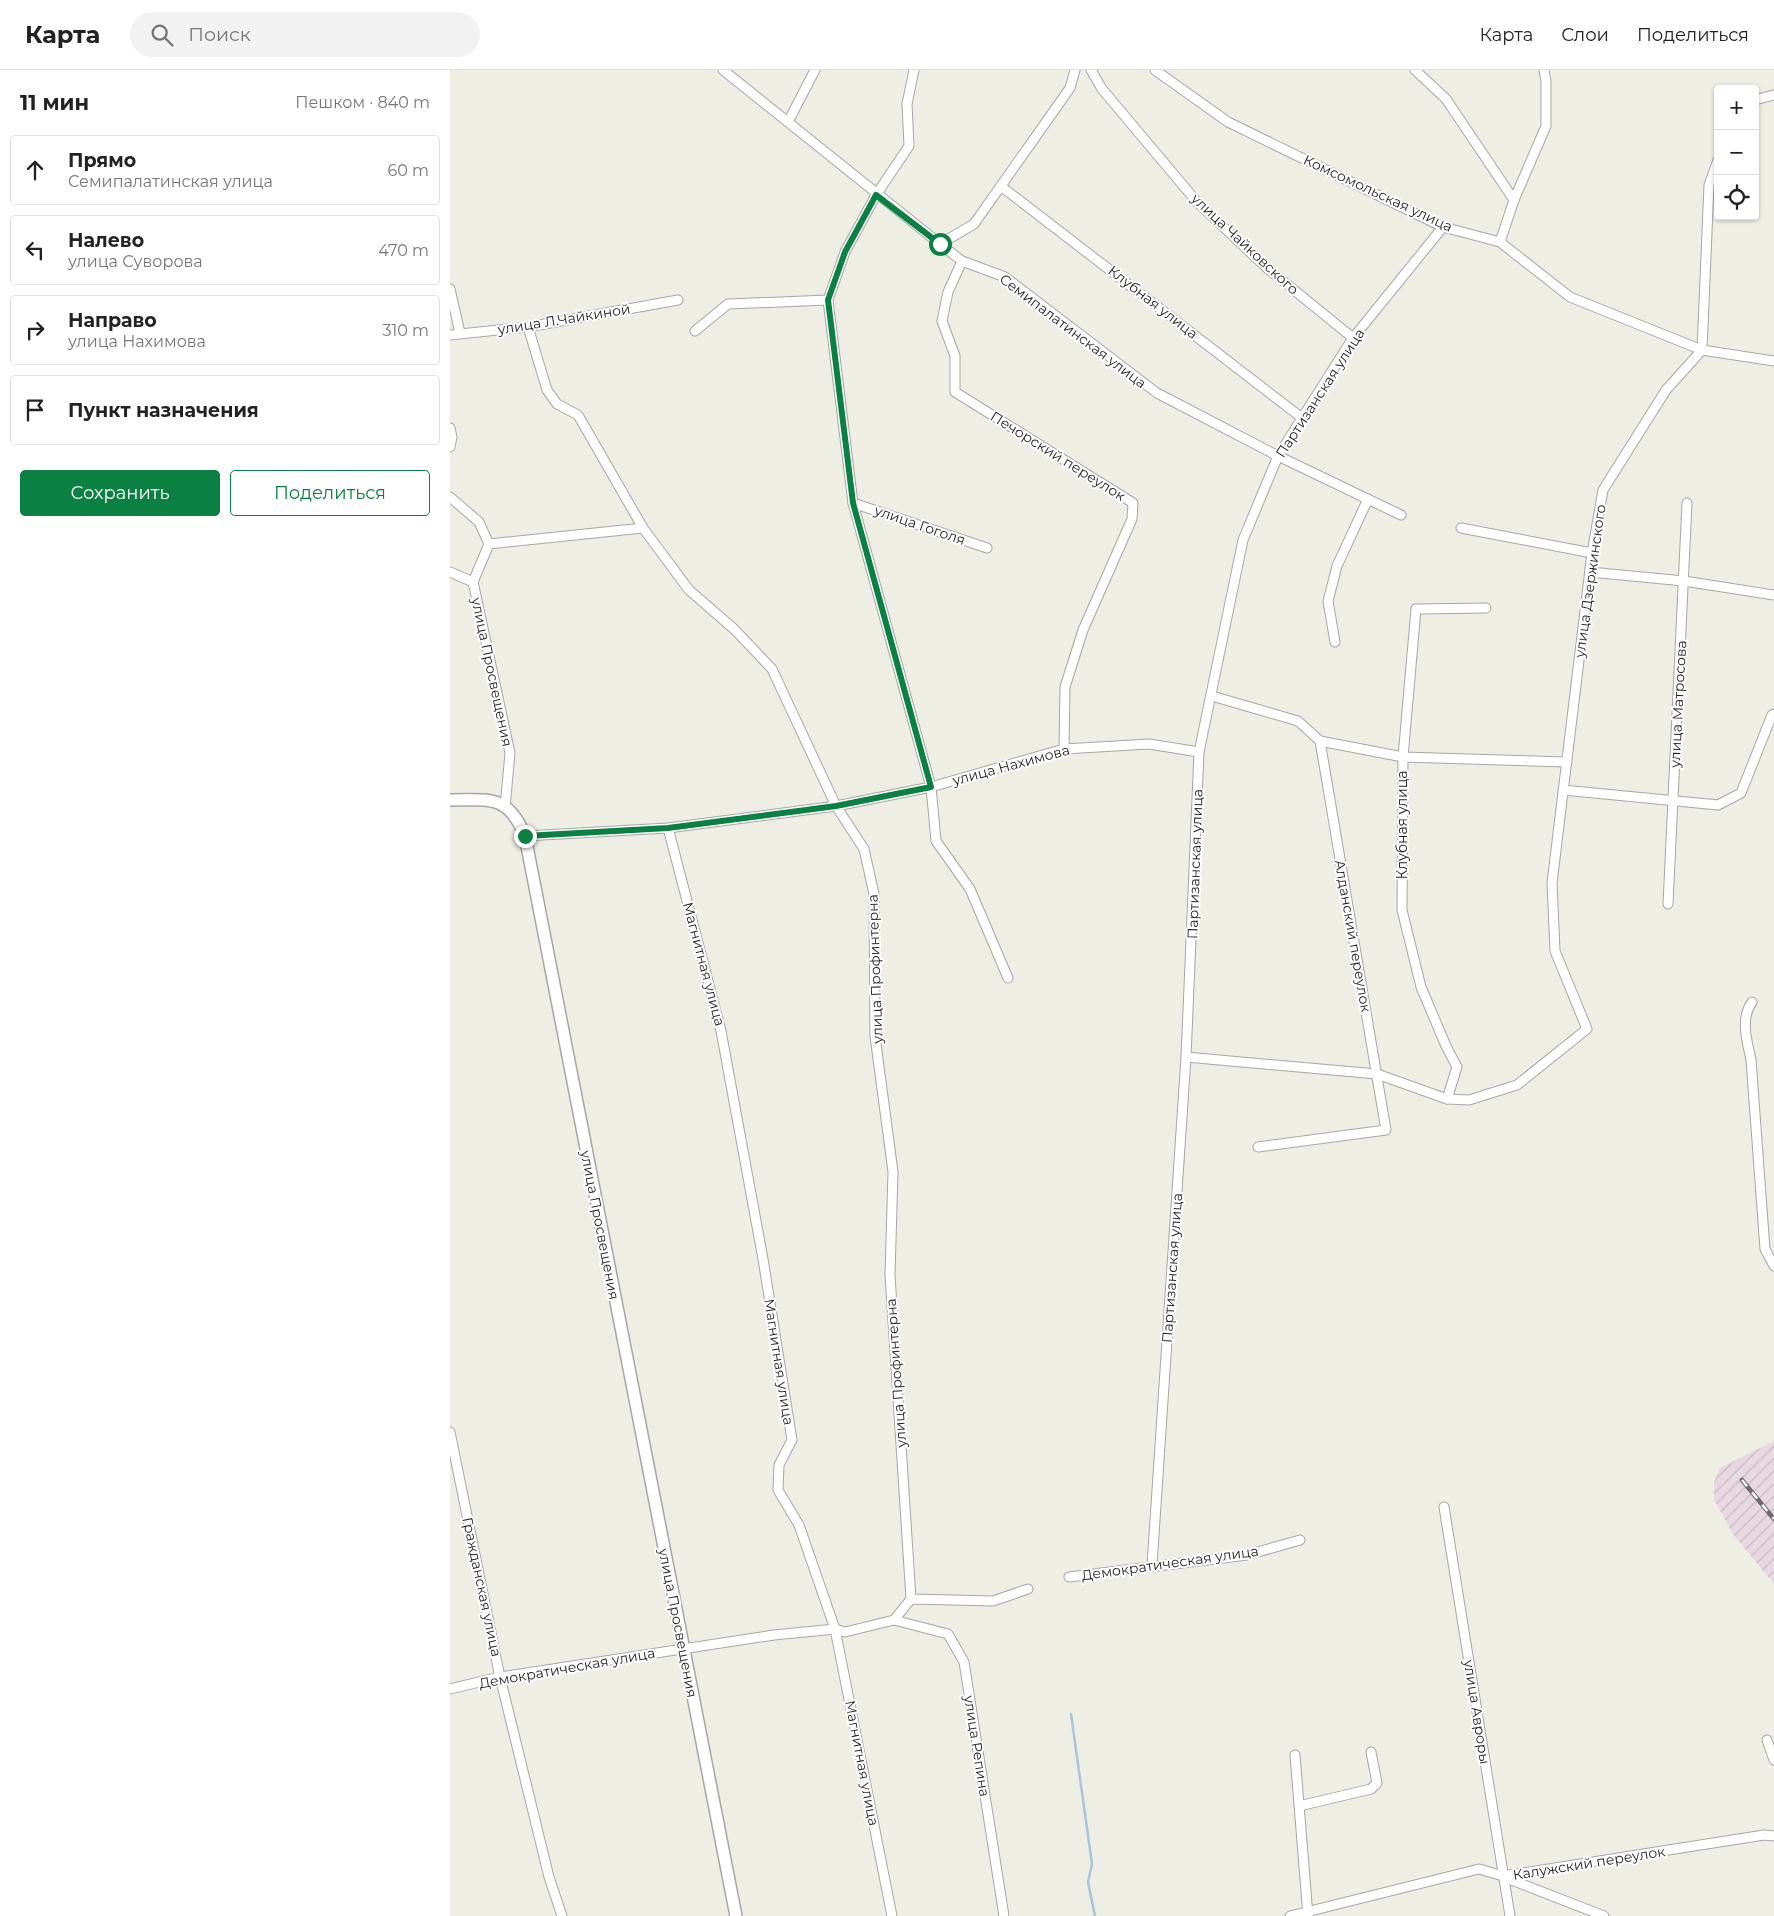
<!DOCTYPE html>
<html lang="ru">
<meta charset="utf-8">
<style>
body{margin:0;font-family:Montserrat,sans-serif;background:#f2f2f2;color:#222}
.controls{position:absolute;right:15px;top:15px;display:grid;overflow:hidden;border-radius:5px;box-shadow:0 1px 4px #0004}
.controls button{width:45px;height:45px;display:grid;place-items:center;padding:0;border:0;border-bottom:1px solid #e0e0e0;background:#fff;color:#222;font:25px sans-serif}
.stop{position:absolute;width:15px;height:15px;margin:-11px;border:4px solid #0b8043;border-radius:50%;background:#fff}
.stop.end{background:#0b8043;border-color:#fff;box-shadow:0 1px 5px #0008}
.list{margin:0;padding:0;list-style:none}
h2{display:flex;justify-content:space-between;align-items:center;height:65px;margin:0;padding:0 20px;font-size:21px}
h2 small{font-size:16px;font-weight:400;color:#767676}
.list li{display:grid;grid-template-columns:32px 1fr auto;gap:15px;align-items:center;box-sizing:border-box;height:70px;margin:0 10px 10px;padding:0 10px;border:1px solid #e0e0e0;border-radius:5px}
.list b{display:block;font-size:19px;white-space:nowrap}
.list p{margin:0;font-size:16px;white-space:nowrap;color:#767676}
.list em{font-size:16px;font-style:normal;color:#767676}
.actions{display:flex;gap:10px;padding:15px 20px}
.actions a{flex:1;padding:11px 0;border:1px solid #0b8043;border-radius:5px;text-align:center;font-size:18px;color:#0b8043}
.actions .main{background:#0b8043;color:#fff}
.icon{flex:none;width:28px;height:28px;fill:none;stroke:currentColor;stroke-width:2;stroke-linecap:round;stroke-linejoin:round}
.map{position:relative;flex:none;width:1324px;height:1846px;overflow:hidden}
header{display:flex;align-items:center;gap:30px;box-sizing:border-box;height:70px;padding:0 25px;background:#fff;border-bottom:1px solid #e0e0e0}
header strong{font-size:24px}
nav{display:flex;gap:28px;margin-inline-start:auto;font-size:18px}
.search{width:350px;height:45px;background:#f2f2f2;display:flex;align-items:center;gap:12px;box-sizing:border-box;padding:0 18px;border-radius:28px;color:#767676;font-size:19px}
main{display:flex}
aside{flex:1;background:#fff}
.map>svg:first-child{display:block}
.industrial{fill:url(#industrial-furrows)}
.lines{fill:none;stroke-linecap:round;stroke-linejoin:round}
.stream{stroke:#a7c6dc;stroke-width:2.5}
.minor-casing{stroke:#a6a6a6;stroke-width:11}
.tertiary-casing{stroke:#a6a6a6;stroke-width:14}
.minor{stroke:#fff;stroke-width:9}
.tertiary{stroke:#fff;stroke-width:11}
.rail-casing{stroke:#6d6d6d;stroke-width:4.5}
.rail{stroke:#fff;stroke-width:2.5;stroke-dasharray:8;stroke-linecap:butt}
.route{stroke:#0b8043;stroke-width:6}
.labels{text-anchor:middle;dominant-baseline:central;stroke-width:4;stroke-linejoin:round;paint-order:stroke}
.street-label{font-size:14px;fill:#1f1f1f;stroke:#fff}
</style>
<header>
<strong>Карта</strong>
<div class="search"><svg class="icon" aria-label="search" viewBox="0 0 24 24"><circle cx="10" cy="10" r="6"/><path d="M15 15l6 6"/></svg>Поиск</div>
<nav><a>Карта</a><a>Слои</a><a>Поделиться</a></nav>
</header>
<main>
<aside>
<h2>11 мин<small>Пешком · 840 m</small></h2>
<ul class="list">
<li><svg class="icon" aria-label="ahead" viewBox="0 0 24 24"><path d="M12 20V5M6 11l6-6 6 6"/></svg><div><b>Прямо</b><p>Семипалатинская улица</p></div><em>60 m</em></li>
<li><svg class="icon" aria-label="left" viewBox="0 0 24 24"><path d="M17 20v-9H6M10 6l-5 5 5 5"/></svg><div><b>Налево</b><p>улица Суворова</p></div><em>470 m</em></li>
<li><svg class="icon" aria-label="right" viewBox="0 0 24 24"><path d="M7 20v-9h11M14 6l5 5-5 5"/></svg><div><b>Направо</b><p>улица Нахимова</p></div><em>310 m</em></li>
<li><svg class="icon" aria-label="arrive" viewBox="0 0 24 24"><path d="M6 21V4h12l-3 4 3 4H6"/></svg><div><b>Пункт назначения</b></div></li>
</ul>
<div class="actions"><a class="main">Сохранить</a><a>Поделиться</a></div>
</aside>
<div class="map">
<svg width="1324" height="1846" viewBox="0 0 1324 1846">
<defs>
<pattern id="industrial-furrows" width="10" height="10" patternUnits="userSpaceOnUse" patternTransform="scale(1.25)"><rect width="10" height="10" fill="#e8d8e2"/><path d="M-1 1l2-2M0 10L10 0M9 11l2-2" fill="none" stroke="#c7b9c1"/></pattern>
</defs>
<rect width="100%" height="100%" fill="#efeee5"/>
<path class="industrial" d="M1324 1371V1514L1283 1464 1264 1430V1412L1270 1398Z"/>
<g class="lines">
<path class="stream" d="M621 1644 642 1794 638 1812 645 1846"/>
<defs>
<g id="minor">
<path d="M273 0 490 174 512 191 555 207 707 323 828 386 951 445"/>
<path d="M464 0 457 34 459 76 426 125 395 182 378 230 403 433 481 717 486 771 520 819 558 908"/>
<path d="M641 0 652 19 747 132 817 198 903 268"/>
<path d="M705 0 778 52 993 157 1050 172 1120 227 1252 280 1324 291"/>
<path d="M965 0 996 29 1064 130"/>
<path d="M1305 30 1323 25"/>
<path d="M338 52 365 0"/>
<path d="M552 117 852 348"/>
<path d="M1050 172 1064 130 1096 56V11L1094 0"/>
<path d="M490 174 524 154 620 18 625 0"/>
<path d="M512 191 498 222 492 251 505 286V322L683 433 682 449 633 560 615 617 614 679"/>
<path d="M0 219 10 263"/>
<path d="M78 257 97 320 107 334 128 345 193 458 239 520 284 559 322 599 386 736 414 779 424 824 425 966 443 1102 440 1205 461 1529"/>
<path d="M245 261 278 234 378 230"/>
<path d="M0 265 78 257 228 230"/>
<path d="M0 358 2 367 0 377"/>
<path d="M0 427 29 452 39 474"/>
<path d="M403 433 537 478"/>
<path d="M1011 458 1142 483"/>
<path d="M0 502 23 512"/>
<path d="M1140 502 1234 511 1324 525"/>
<path d="M885 572 878 531 887 496 918 429"/>
<path d="M762 626 848 651 870 671 953 687 1117 692"/>
<path d="M1113 720 1268 735 1291 723 1322 645 1324 644"/>
<path d="M55 738 60 683 23 512 39 474 193 458"/>
<path d="M218 758 271 961 313 1189 342 1370 329 1395 328 1420 349 1455 385 1559 442 1846"/>
<path d="M75 766 218 758 386 736 481 717 614 679 699 674 749 682"/>
<path d="M1218 834 1237 433"/>
<path d="M1302 932C1290 949 1297 971 1301 990L1315 1179 1324 1196"/>
<path d="M736 987 927 1004 997 1029 1019 1030 1067 1015 1137 959 1105 881 1102 813 1142 483 1153 420 1216 320 1252 280 1259 115 1268 90"/>
<path d="M997 1029 1007 997 996 976 971 917 952 840 953 687 966 539 1036 538"/>
<path d="M808 1077 936 1060 870 671"/>
<path d="M0 1362 50 1607 99 1807 112 1846"/>
<path d="M994 1437 1060 1846"/>
<path d="M702 1495 736 987 749 682 793 470 828 386 903 268 993 157"/>
<path d="M619 1507 797 1485 850 1470"/>
<path d="M444 1550 498 1564 514 1592 554 1846"/>
<path d="M0 1619 50 1607 324 1565 385 1559 395 1562 444 1550 461 1529 543 1531 578 1519"/>
<path d="M1317 1670 1324 1690"/>
<path d="M845 1685 858 1846"/>
<path d="M849 1736 921 1719 927 1713 921 1682"/>
<path d="M1054 1807 1154 1846"/>
<path d="M840 1846 1029 1799 1053 1806 1314 1765 1324 1766"/>
</g>
<path id="tertiary" d="M0 730C40 730 58 724 75 766L286 1846"/>
</defs>
<use href="#minor" class="minor-casing"/>
<use href="#tertiary" class="tertiary-casing"/>
<use href="#minor" class="minor"/>
<use href="#tertiary" class="tertiary"/>
<defs>
<path id="rail" d="M1292 1410 1324 1449"/>
</defs>
<use href="#rail" class="rail-casing"/>
<use href="#rail" class="rail"/>
</g>
<g class="lines">
<path class="route" d="M75 766 218 758 386 736 481 717 403 433 378 230 395 182 426 125 490 174"/>
</g>
<g class="labels">
<g class="street-label">
<text transform="translate(928 123) rotate(25)">Комсомольская улица</text>
<text transform="translate(795 174) rotate(43)">улица Чайковского</text>
<text transform="translate(703 232) rotate(38)">Клубная улица</text>
<text transform="translate(114 249) rotate(-9)">улица Л.Чайкиной</text>
<text transform="translate(623 261) rotate(37)">Семипалатинская улица</text>
<text transform="translate(870 323) rotate(-57)">Партизанская улица</text>
<text transform="translate(608 386) rotate(32)">Печорский переулок</text>
<text transform="translate(470 455) rotate(19)">улица Гоголя</text>
<text transform="translate(1140 511) rotate(-82)">улица Дзержинского</text>
<text transform="translate(42 602) rotate(78)">улица Просвещения</text>
<text transform="translate(1228 634) rotate(-87)">улица Матросова</text>
<text transform="translate(561 695) rotate(-15)">улица Нахимова</text>
<text transform="translate(952 755) rotate(-90)">Клубная улица</text>
<text transform="translate(745 794) rotate(-88)">Партизанская улица</text>
<text transform="translate(903 866) rotate(80)">Алданский переулок</text>
<text transform="translate(254 894) rotate(75)">Магнитная улица</text>
<text transform="translate(425 899) rotate(-92)">улица Профинтерна</text>
<text transform="translate(150 1155) rotate(79)">улица Просвещения</text>
<text transform="translate(722 1198) rotate(-86)">Партизанская улица</text>
<text transform="translate(329 1292) rotate(81)">Магнитная улица</text>
<text transform="translate(446 1303) rotate(-94)">улица Профинтерна</text>
<text transform="translate(720 1493) rotate(-8)">Демократическая улица</text>
<text transform="translate(32 1517) rotate(78)">Гражданская улица</text>
<text transform="translate(228 1553) rotate(79)">улица Просвещения</text>
<text transform="translate(117 1598) rotate(-10)">Демократическая улица</text>
<text transform="translate(1027 1642) rotate(81)">улица Авроры</text>
<text transform="translate(527 1676) rotate(81)">улица Репина</text>
<text transform="translate(412 1693) rotate(79)">Магнитная улица</text>
<text transform="translate(1139 1793) rotate(-9)">Калужский переулок</text>
</g>
</g>
</svg>
<div class="controls">
<button>+</button>
<button>−</button>
<button><svg class="icon" aria-label="locate" viewBox="0 0 24 24"><circle cx="12" cy="12" r="6"/><path d="M12 2v4M12 18v4M2 12h4M18 12h4"/></svg></button>
</div>
<div class="stop" style="left:490px;top:174px"></div>
<div class="stop end" style="left:75px;top:766px"></div>
</div>
</main>
